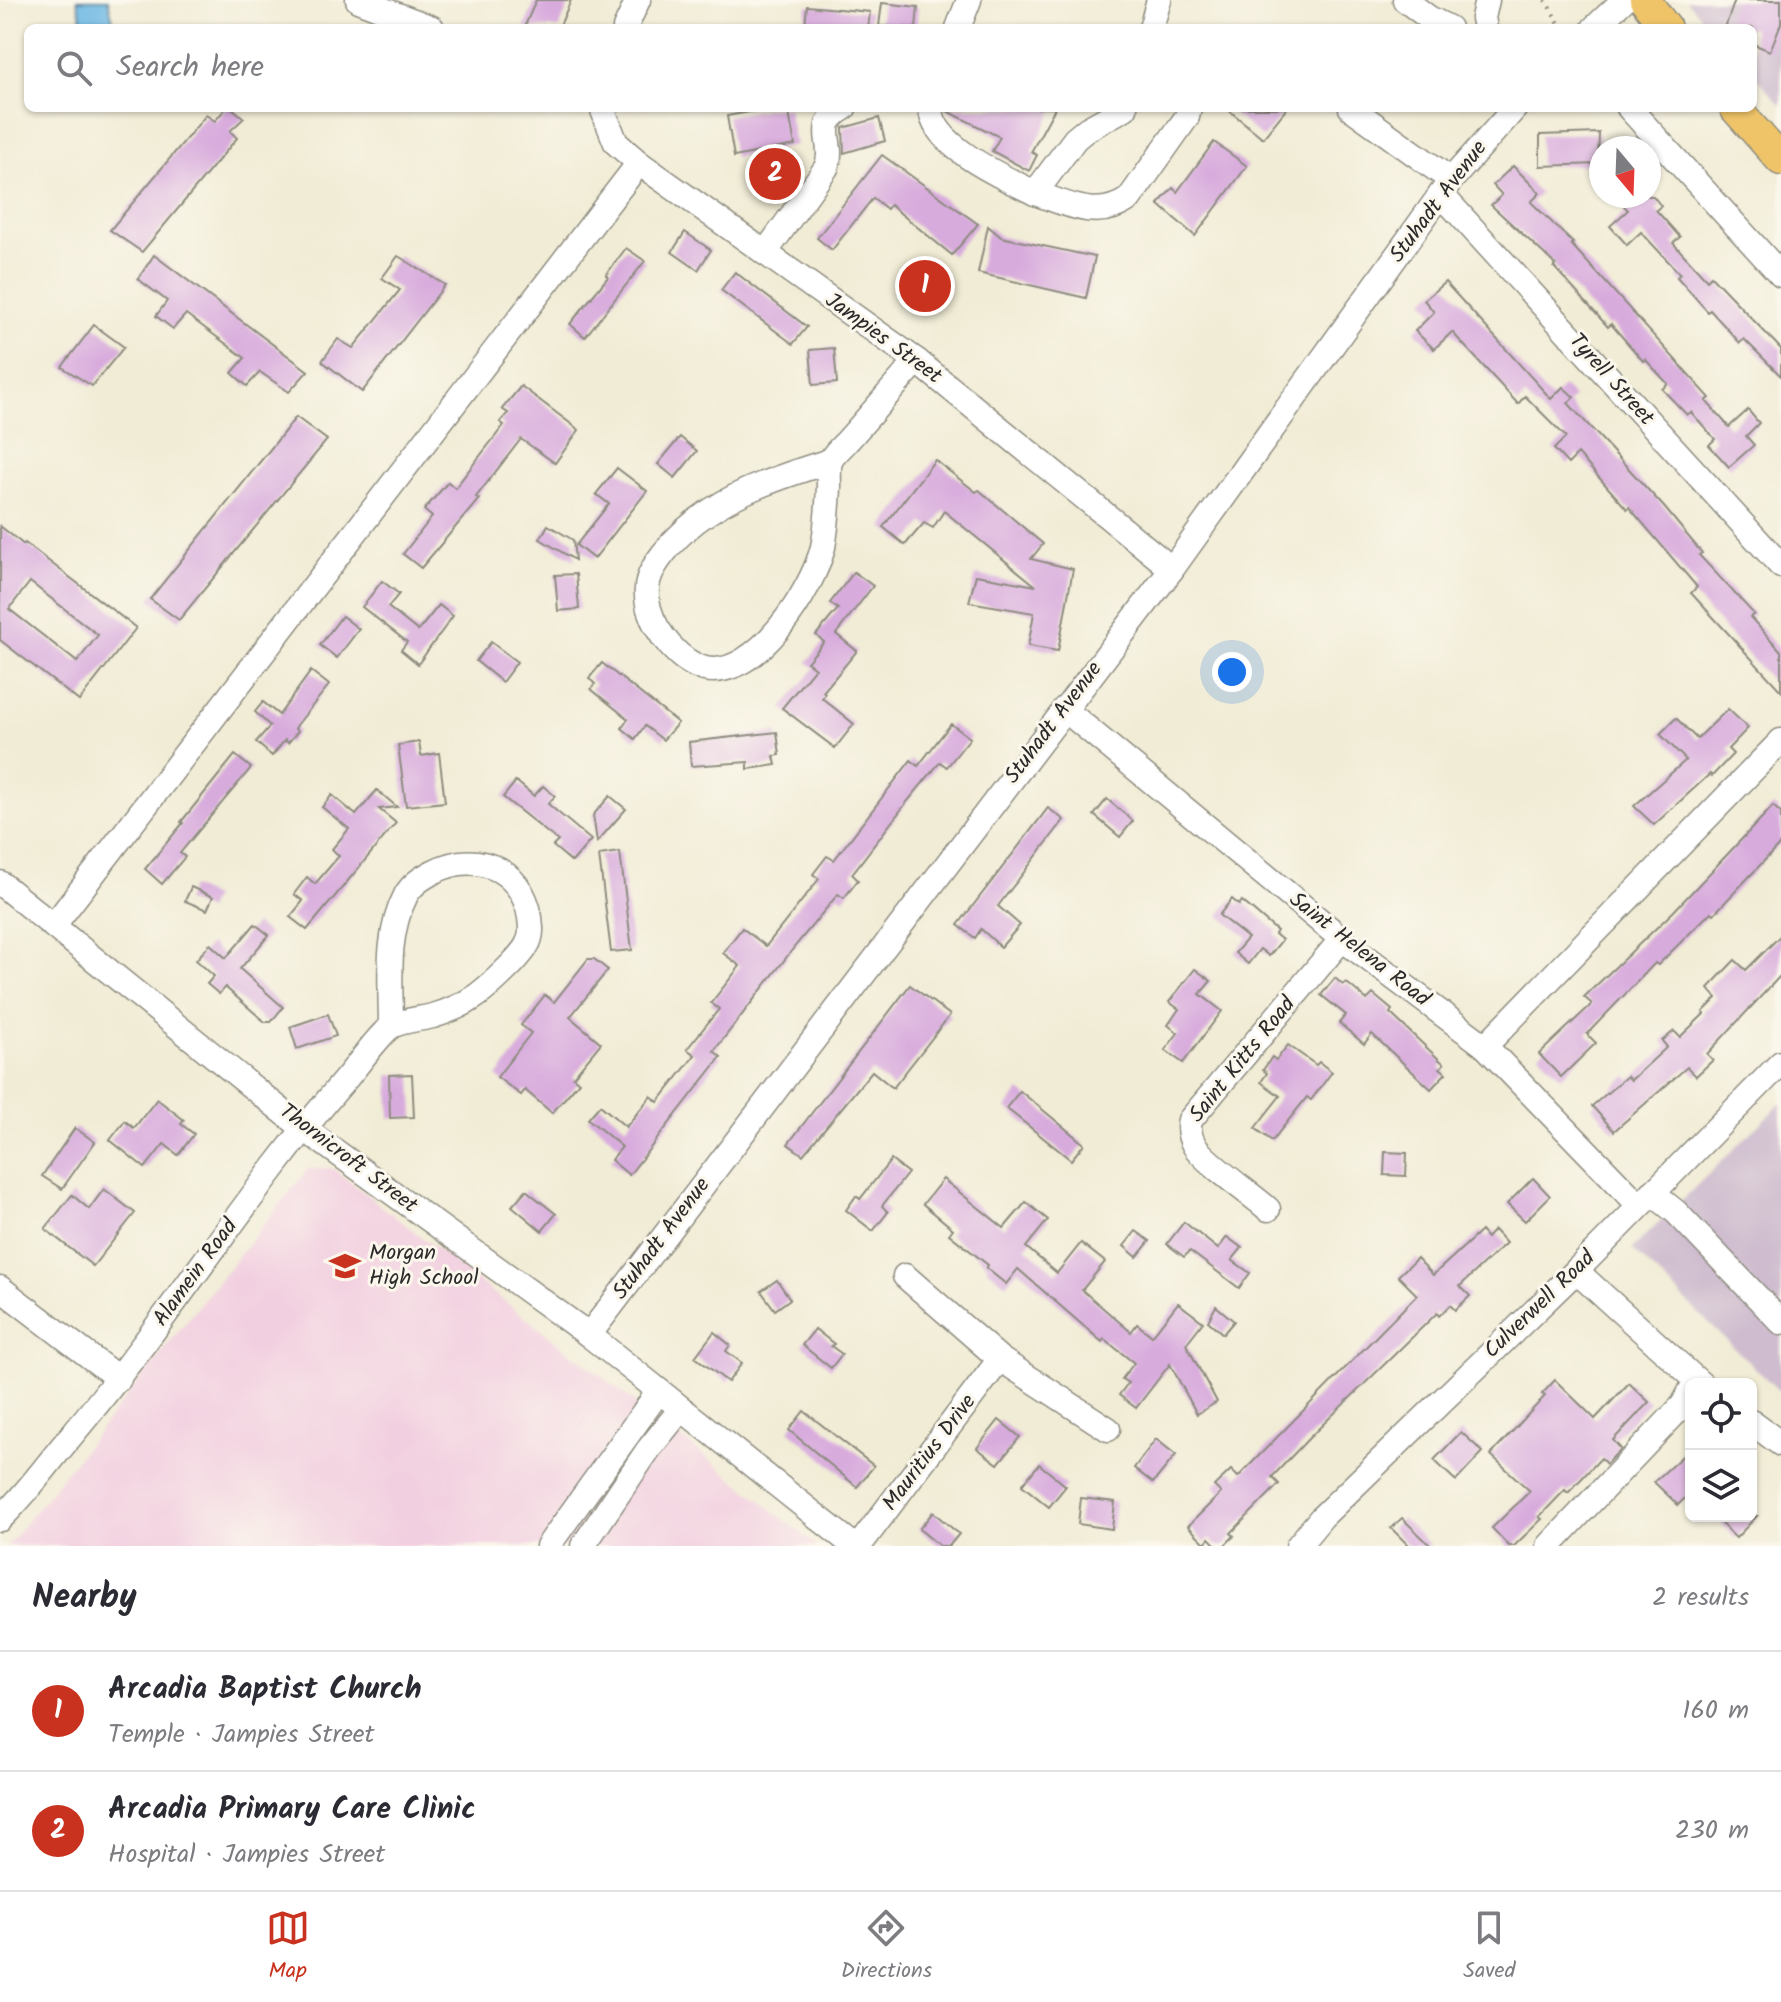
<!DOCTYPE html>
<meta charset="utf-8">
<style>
body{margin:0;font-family:Kalam,sans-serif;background:#f2f2f3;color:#2b2b33}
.controls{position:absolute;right:24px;bottom:24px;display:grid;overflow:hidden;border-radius:12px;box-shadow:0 2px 6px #0004}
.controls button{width:72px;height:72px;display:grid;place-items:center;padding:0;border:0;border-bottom:2px solid #e1e1e2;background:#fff;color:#2b2b33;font:40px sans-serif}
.compass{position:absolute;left:1589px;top:136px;width:72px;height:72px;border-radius:50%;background:#fff;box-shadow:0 2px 6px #0004;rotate:161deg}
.you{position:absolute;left:1232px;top:672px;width:28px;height:28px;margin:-20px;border:6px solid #fff;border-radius:50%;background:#1a73e8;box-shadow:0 0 0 12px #1a73e833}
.badge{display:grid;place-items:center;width:52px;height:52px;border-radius:50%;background:#c8321e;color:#fff;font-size:26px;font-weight:700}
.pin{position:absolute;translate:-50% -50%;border:4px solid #fff;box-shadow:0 2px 8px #0006}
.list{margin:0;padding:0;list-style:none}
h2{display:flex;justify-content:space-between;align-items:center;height:104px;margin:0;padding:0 32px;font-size:34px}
h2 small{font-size:26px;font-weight:400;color:#7c7c81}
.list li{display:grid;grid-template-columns:52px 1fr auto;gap:24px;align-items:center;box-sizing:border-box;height:120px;padding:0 32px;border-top:2px solid #e1e1e2}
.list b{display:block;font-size:30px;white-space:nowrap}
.list p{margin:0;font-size:26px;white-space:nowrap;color:#7c7c81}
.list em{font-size:26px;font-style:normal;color:#7c7c81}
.icon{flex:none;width:44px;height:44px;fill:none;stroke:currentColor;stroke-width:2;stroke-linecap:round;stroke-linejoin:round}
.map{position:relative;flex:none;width:1781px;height:1546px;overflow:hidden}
.search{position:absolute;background:#fff;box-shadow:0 2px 6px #0004;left:24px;right:24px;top:24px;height:88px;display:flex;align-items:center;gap:20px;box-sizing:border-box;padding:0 28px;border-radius:12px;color:#7c7c81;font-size:30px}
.sheet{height:344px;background:#fff}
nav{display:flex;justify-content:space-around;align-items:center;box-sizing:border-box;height:112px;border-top:2px solid #e1e1e2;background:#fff;font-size:22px;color:#7c7c81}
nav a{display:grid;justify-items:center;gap:4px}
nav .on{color:#c8321e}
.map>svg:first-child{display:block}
.built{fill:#f2cfe0}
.industrial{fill:#cfbdcf}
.water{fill:#6bb7e4;stroke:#4b7188;stroke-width:2}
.building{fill:#d8abdd;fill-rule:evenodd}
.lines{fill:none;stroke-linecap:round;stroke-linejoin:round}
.minor-casing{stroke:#8e8c80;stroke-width:27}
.major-casing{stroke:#8e8c80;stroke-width:33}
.path{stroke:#8e8c80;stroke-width:4;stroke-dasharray:2 6;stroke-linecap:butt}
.minor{stroke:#fff;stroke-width:24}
.major{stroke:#efc469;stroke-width:30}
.labels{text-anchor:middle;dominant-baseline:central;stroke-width:6;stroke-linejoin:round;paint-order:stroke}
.street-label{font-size:22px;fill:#2b2b2b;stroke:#fbf7ec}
.poi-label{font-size:22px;fill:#2b2b2b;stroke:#fbf7ec;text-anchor:start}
</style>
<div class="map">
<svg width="1781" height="1546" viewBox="0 0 1781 1546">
<rect width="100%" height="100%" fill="#fbf7ec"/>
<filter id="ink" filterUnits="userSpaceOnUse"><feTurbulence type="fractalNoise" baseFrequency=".0125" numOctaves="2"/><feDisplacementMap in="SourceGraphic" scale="16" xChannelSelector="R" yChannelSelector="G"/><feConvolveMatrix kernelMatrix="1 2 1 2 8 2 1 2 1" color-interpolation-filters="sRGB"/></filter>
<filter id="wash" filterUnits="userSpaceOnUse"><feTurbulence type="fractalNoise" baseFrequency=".006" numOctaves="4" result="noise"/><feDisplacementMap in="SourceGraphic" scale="32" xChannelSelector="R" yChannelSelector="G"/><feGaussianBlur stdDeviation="1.8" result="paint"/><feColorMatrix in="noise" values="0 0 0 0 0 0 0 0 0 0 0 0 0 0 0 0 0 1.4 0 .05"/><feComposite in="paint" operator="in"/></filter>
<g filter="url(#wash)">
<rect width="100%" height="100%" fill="#f1ecd5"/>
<path class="built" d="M332 1168 720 1468 817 1546H7L308 1169Z"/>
<g class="industrial">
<path d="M1686 0H1781V105L1753 74V28H1711Z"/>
<path d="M1781 1103V1393L1632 1249Z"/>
</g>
<path class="water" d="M77 0H108L115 28H84Z"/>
<g id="blocks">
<g class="building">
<path d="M536 0H571L559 28H524Z"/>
<path d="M1735 0H1781V23L1770 51 1753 44V28H1725Z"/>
<path d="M882 3 918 7 916 28 879 26Z"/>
<path d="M807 6 870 12 868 28 805 25Z"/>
<path d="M226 108H232L244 118 230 131 237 138 142 252 110 230 206 115 215 121Z"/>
<path d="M771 108H788L795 145 734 157 727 116Z"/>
<path d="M946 108H1055L1031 152 1037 155 1029 171 992 151 1000 137 947 111Z"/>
<path d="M1226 108H1287L1263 138Z"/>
<path d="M879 118 885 141 844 153 843 128Z"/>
<path d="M1599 133 1598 164 1540 166V135Z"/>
<path d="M1214 142 1247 166 1195 236 1158 204 1173 188 1177 192Z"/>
<path d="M882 155 978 224 952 255 890 205 887 209 873 198 832 250 817 238Z"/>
<path d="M1513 166 1540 193 1531 202 1573 243 1571 244 1710 398 1706 401 1729 427 1748 410 1759 423 1746 436 1754 445 1729 467 1709 445 1715 439 1691 412 1687 415 1662 389 1668 384 1645 359 1643 361 1611 324 1608 327 1554 267 1556 265 1491 205 1502 195 1493 185Z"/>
<path d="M1615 196H1653L1661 206 1656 210 1680 237 1673 243 1707 280 1711 276 1781 349V376L1744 339 1740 343 1710 310 1708 312 1677 277 1680 274 1641 232 1627 245 1610 226 1628 210Z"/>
<path d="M988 226 1001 237 1095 257 1086 298 978 273Z"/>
<path d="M685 232 711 250 698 270 672 252Z"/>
<path d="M626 248 645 261 585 337 570 324 608 277 606 275Z"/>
<path d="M154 255 308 371 289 392 260 372 247 386 232 373 245 358 186 314 173 329 156 316 167 301 138 279Z"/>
<path d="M398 256 445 285 362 392 322 361 338 339 353 348 400 290 382 278Z"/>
<path d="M735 272 807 327 793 344 721 290Z"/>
<path d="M1445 282 1551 399 1563 387 1574 397 1568 403 1664 507 1702 553 1699 555 1754 614 1750 617 1781 651V691L1691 593 1697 587 1629 507 1627 509 1578 454 1568 464 1554 449 1566 437 1525 396 1518 404 1452 332 1434 349 1415 331 1434 312 1424 300Z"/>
<path d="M94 325 124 347 92 386 62 367Z"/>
<path d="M834 348 837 383 813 385 810 350Z"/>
<path d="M521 386 579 430 555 463 521 439 476 497 479 499 421 568 403 554 432 517 424 510 448 482 455 488 504 425 500 422 508 413 502 409Z"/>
<path d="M296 417 327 440 179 620 150 599Z"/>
<path d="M680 437 697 451 675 478 658 464Z"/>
<path d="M935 460 976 492 979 490 1043 544 1031 559 1073 569 1058 651 1028 646 1034 613 969 602 976 575 1036 586 944 511 933 528 924 523 905 545 883 527Z"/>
<path d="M617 468 647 491 594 559 576 545 609 504 596 494Z"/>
<path d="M548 525 573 540 575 560 540 539Z"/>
<path d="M0 526 24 545 25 543 136 628 79 701 0 640ZM30 582 98 635 77 662 9 609Z"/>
<path d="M854 572 873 586 836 634 857 651 823 692 825 694 822 698 854 724 835 748 782 708 815 668 807 662 824 642 816 635 838 609 830 603Z"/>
<path d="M576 574 579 609 558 611 555 575Z"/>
<path d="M382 581 399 594 388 607 418 631 439 605 453 616 418 664 401 650 407 642 362 607Z"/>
<path d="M342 616 359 629 337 658 320 645Z"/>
<path d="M491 642 517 662 502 682 476 661Z"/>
<path d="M602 663 678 723 663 740 645 726 635 739 622 728 628 719 591 689 595 684 589 678Z"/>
<path d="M311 671 329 685 297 725 295 729 298 731 288 743 285 740 272 756 256 742 270 726 255 712 263 702 279 715Z"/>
<path d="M1728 709 1748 728 1728 749 1733 754 1712 776 1710 774 1654 825 1634 806 1686 760 1660 734 1676 718 1697 739Z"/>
<path d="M951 724 970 738 947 767 940 762 907 802 852 874 858 880 844 898 838 894 796 945 714 1051 721 1057 629 1175 611 1160 622 1147 588 1119 600 1105 626 1127 651 1096 658 1102 695 1055 687 1049 719 1009 711 1003 740 966 723 953 742 928 766 946 819 879 813 874 827 856 834 860 911 760 918 766Z"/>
<path d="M777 732 780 755 774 756 776 765 748 769V762L691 766 689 742Z"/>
<path d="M419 742 421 756 439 753 445 802 406 806 398 745Z"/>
<path d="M235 755 251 768 180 853 185 857 162 884 145 869 183 823 181 822Z"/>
<path d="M516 781 534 796 543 786 555 796 548 804 591 840 572 862 553 846 558 841 503 797Z"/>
<path d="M377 790 397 807 379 809 396 823 307 930 290 917 303 901 294 894 307 877 315 884 339 856 332 849 349 829 322 807 332 795 356 815Z"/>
<path d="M610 796 626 809 597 842 593 815Z"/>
<path d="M1107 799 1133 821 1120 837 1094 815Z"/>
<path d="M1773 806 1781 813V843L1714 914 1711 912 1658 965 1655 963 1587 1034 1596 1043 1561 1077 1539 1054 1592 1004 1584 997 1673 912Z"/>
<path d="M1048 808 1064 820 998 906 1020 925 1001 947 981 929 975 938 958 925Z"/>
<path d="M620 852 632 950 611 952 599 855Z"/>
<path d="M191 887 213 897 207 910 185 901Z"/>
<path d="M1232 899 1239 905 1242 901 1277 931 1275 934 1282 940 1269 956 1260 949 1248 964 1235 953 1248 938 1219 915Z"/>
<path d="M255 924 269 935 240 969 283 1007 271 1022H265L225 987 219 994 207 984 214 976 196 960 210 944 226 958Z"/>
<path d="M1781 935V975L1707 1054 1713 1060 1696 1076 1687 1067 1614 1131 1592 1106 1627 1076 1631 1080 1667 1047 1662 1041 1674 1031 1680 1037 1704 1014 1703 1012 1717 998 1708 988 1735 960 1746 970Z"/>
<path d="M588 959H594L608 970 570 1017 601 1043 573 1077 579 1082 552 1113 525 1090 521 1095 497 1077 531 1033 521 1025 545 995 554 1002Z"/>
<path d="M1195 969 1211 981 1200 994 1222 1011 1183 1063 1165 1050 1178 1033 1168 1025 1179 1009 1169 1002Z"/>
<path d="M1335 978 1343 985 1346 982 1367 1000 1373 994 1392 1010 1390 1013 1444 1064 1440 1068 1446 1073 1431 1089 1372 1034 1364 1044 1339 1023 1346 1015 1321 995Z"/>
<path d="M910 985 950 1015 893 1088 872 1071 803 1155 788 1144Z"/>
<path d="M328 1014 336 1036 297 1049 290 1027Z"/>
<path d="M1288 1045 1316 1065 1319 1062 1332 1072 1311 1100 1307 1097 1272 1141 1255 1128 1280 1096 1261 1082 1267 1073 1263 1070 1272 1057 1276 1060Z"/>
<path d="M412 1074 414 1117 390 1118 389 1075Z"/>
<path d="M1020 1091 1084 1144 1071 1160 1006 1108Z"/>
<path d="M157 1099 184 1120 181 1124 194 1134 178 1155 164 1144 145 1168 110 1140 125 1121 134 1128Z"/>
<path d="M75 1128 95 1142 62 1189 42 1176Z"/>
<path d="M1385 1152 1407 1153 1406 1176 1384 1175Z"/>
<path d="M891 1160 908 1173 882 1206 888 1212 873 1231 846 1210 856 1196 860 1199Z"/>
<path d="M1533 1178 1550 1196 1525 1221 1507 1204Z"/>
<path d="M943 1179 1004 1228 1026 1202 1048 1220 1026 1247 1057 1273 1081 1243 1105 1262 1082 1290 1131 1332 1137 1324 1152 1336 1178 1303 1203 1322 1186 1344 1217 1402 1197 1414 1170 1364 1136 1408 1119 1395 1128 1383 1122 1379 1134 1363 1104 1339 1102 1342 1018 1269 1006 1284 986 1268 988 1265 949 1234 953 1229 923 1204Z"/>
<path d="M104 1189 135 1213 93 1266 45 1229 72 1195 89 1209Z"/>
<path d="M526 1190 556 1214 542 1231 512 1206Z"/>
<path d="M1184 1222 1218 1249 1227 1237 1242 1248 1232 1260 1250 1273 1239 1288 1190 1251 1184 1257 1167 1244Z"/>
<path d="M1494 1230 1506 1243 1460 1286 1470 1296 1455 1310 1450 1305 1439 1316 1437 1313 1310 1437 1272 1477 1279 1484 1231 1533 1234 1536 1224 1546H1217L1209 1538 1205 1543 1188 1526 1221 1493 1214 1486 1231 1470 1238 1477 1417 1295 1398 1276 1417 1258 1433 1275 1481 1231 1487 1238Z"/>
<path d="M1136 1231 1150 1241 1137 1257 1124 1246Z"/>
<path d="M777 1280 790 1299 775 1310 761 1291Z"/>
<path d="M1216 1306 1234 1321 1223 1334 1208 1321Z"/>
<path d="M815 1329 834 1344 831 1346 842 1354 831 1368 802 1345Z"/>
<path d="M714 1332 730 1345 726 1351 742 1363 728 1382 695 1357Z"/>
<path d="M1555 1380 1595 1419 1629 1383 1649 1402 1613 1440 1621 1449 1606 1464 1601 1458 1568 1493 1565 1490 1539 1517 1542 1519 1514 1546H1509L1492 1528 1530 1491 1491 1455 1545 1396 1542 1394Z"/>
<path d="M804 1411 874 1466 857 1487 789 1430Z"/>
<path d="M999 1420 1020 1437 998 1464 977 1448Z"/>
<path d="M1461 1432 1483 1452 1456 1481 1434 1460Z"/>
<path d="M1156 1439 1176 1455 1153 1483 1134 1468Z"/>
<path d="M1691 1448V1492L1678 1505 1654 1482Z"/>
<path d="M1039 1464 1066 1486 1049 1507 1022 1485Z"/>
<path d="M1081 1498 1115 1502 1112 1529 1078 1524Z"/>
<path d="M933 1512 959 1534 949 1546H940L919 1529Z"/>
<path d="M1713 1516H1757L1736 1538Z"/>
<path d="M1402 1518 1431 1546H1409L1391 1528Z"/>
</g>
</g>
</g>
<g filter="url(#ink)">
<use href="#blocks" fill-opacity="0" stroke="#8e8c80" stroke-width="2"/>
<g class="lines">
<defs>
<g id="minor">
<path d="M358 0 432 28"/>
<path d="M1405 0 1429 18 1449 28"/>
<path d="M625 28 638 0"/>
<path d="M958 28 969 0"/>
<path d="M1151 28 1159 0"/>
<path d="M1485 28 1483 18 1487 0"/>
<path d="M1594 28 1624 0"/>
<path d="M602 108 616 143 639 163 917 361 1172 569"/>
<path d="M931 108C931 146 1005 178 1035 193L1075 139 1087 129 1125 108"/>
<path d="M1351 108 1451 180"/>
<path d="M1629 108 1781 275"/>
<path d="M1035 193C1067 204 1098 221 1129 199L1187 117 1189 108"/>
<path d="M1441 194 1781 566"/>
<path d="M765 253 826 168C837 143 812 126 844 108"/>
<path d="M830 461C768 480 704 501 663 554 649 572 643 586 649 609 656 633 680 663 705 669 756 680 813 589 823 547 827 527 828 507 829 487 829 480 828 469 830 462 832 455 843 446 849 439 872 413 894 387 917 361"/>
<path d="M1064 709 1342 939 1485 1046 1639 1205"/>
<path d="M0 883 303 1128 589 1335 854 1546"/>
<path d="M54 925 639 163"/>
<path d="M1485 1046 1781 741"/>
<path d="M1652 1193 1676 1212 1781 1322"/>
<path d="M1268 1209C1251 1194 1203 1161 1194 1145 1189 1136 1188 1129 1190 1120L1342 939"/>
<path d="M1576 1271 1701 1384"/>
<path d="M905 1276 1000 1359 1108 1429"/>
<path d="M0 1288 119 1379"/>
<path d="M589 1335 1172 569 1451 180 1515 108"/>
<path d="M1751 1422 1781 1444"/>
<path d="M0 1519C26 1495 48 1463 71 1436 167 1322 246 1194 344 1081 355 1069 380 1033 392 1026 403 1020 421 1019 433 1016 470 1005 485 991 512 964 522 953 532 943 531 928 529 873 480 847 433 872 422 878 412 884 406 895 385 935 391 983 391 1026"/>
<path d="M548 1546 659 1391"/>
<path d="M583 1546 648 1450 681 1409"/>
<path d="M859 1546 1000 1359"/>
<path d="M1298 1546 1322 1517 1576 1271 1781 1063"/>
<path d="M1549 1546 1683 1405 1691 1390"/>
</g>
<g id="major">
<path d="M1645 0 1666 28"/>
<path d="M1735 108 1781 160"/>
</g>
</defs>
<use href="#minor" class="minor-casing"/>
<use href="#major" class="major-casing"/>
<path class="path" d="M1545 0 1562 28"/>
<use href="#minor" class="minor"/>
<use href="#major" class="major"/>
</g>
</g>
<defs>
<symbol id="school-bare" viewBox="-9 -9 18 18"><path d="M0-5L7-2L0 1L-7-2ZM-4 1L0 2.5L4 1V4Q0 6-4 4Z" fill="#c8321e" stroke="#fbf7ec" stroke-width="2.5" paint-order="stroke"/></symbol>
</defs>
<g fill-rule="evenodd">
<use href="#school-bare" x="323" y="1244" width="44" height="44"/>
</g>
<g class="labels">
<g class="street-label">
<text transform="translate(1439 202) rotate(-53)">Stuhadt Avenue</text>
<text transform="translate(883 339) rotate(36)">Jampies Street</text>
<text transform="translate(1611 380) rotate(48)">Tyrell Street</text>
<text transform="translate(1054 723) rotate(-53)">Stuhadt Avenue</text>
<text transform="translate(1359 950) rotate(38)">Saint Helena Road</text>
<text transform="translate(1243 1060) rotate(-51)">Saint Kitts Road</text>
<text transform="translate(348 1159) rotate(37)">Thornicroft Street</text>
<text transform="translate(662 1239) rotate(-53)">Stuhadt Avenue</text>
<text transform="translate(196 1273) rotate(-54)">Alamein Road</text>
<text transform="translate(1540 1305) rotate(-44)">Culverwell Road</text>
<text transform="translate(930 1453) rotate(-53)">Mauritius Drive</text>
</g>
<g class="poi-label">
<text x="369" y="1253">Morgan<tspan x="369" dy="25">High School</tspan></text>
</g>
</g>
</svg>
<div class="controls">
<button><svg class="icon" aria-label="locate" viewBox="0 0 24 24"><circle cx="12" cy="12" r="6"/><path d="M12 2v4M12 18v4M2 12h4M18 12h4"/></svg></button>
<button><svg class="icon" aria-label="layers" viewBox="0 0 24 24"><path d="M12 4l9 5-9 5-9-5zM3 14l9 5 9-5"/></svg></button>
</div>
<svg class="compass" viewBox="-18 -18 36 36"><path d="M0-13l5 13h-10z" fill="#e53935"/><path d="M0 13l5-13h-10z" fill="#7c7c81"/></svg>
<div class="you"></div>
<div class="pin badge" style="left:925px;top:286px">1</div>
<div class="pin badge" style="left:775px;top:174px">2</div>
<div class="search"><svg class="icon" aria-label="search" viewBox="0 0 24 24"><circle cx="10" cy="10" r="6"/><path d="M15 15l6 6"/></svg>Search here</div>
</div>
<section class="sheet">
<h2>Nearby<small>2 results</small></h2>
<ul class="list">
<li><span class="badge">1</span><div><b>Arcadia Baptist Church</b><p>Temple · Jampies Street</p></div><em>160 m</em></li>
<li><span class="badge">2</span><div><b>Arcadia Primary Care Clinic</b><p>Hospital · Jampies Street</p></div><em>230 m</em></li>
</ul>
</section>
<nav>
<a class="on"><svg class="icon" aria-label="map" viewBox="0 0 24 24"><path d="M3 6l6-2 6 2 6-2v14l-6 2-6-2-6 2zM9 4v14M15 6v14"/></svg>Map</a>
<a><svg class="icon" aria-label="directions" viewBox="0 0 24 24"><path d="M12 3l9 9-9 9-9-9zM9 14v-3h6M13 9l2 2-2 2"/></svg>Directions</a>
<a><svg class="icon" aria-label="saved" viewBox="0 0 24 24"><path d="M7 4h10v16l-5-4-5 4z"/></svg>Saved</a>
</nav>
